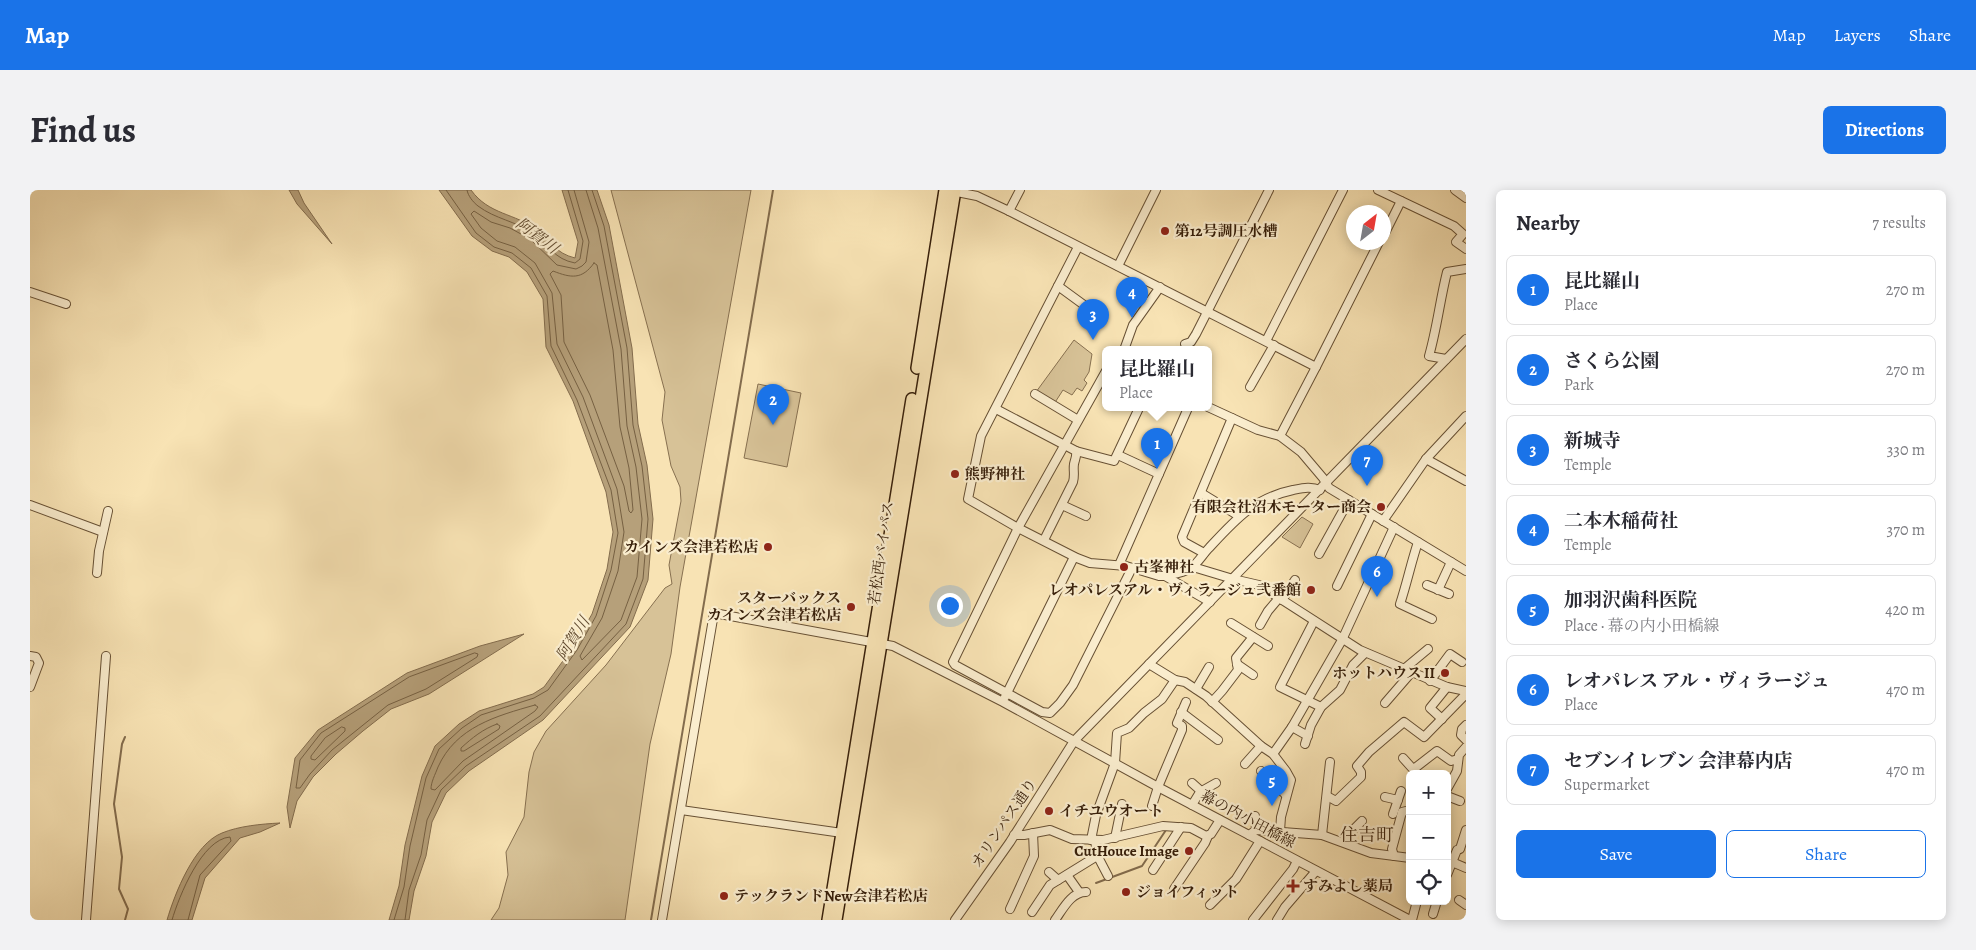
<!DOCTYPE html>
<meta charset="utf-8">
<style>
body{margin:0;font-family:Alegreya,"Noto Serif JP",serif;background:#f2f2f3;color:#2b2b33}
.controls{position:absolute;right:15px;bottom:15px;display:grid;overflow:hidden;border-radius:8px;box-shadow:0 2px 12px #0003}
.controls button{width:45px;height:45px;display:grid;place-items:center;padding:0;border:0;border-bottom:1px solid #e1e1e2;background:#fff;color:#2b2b33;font:25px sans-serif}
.compass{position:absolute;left:1316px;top:15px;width:45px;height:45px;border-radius:50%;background:#fff;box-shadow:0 2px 12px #0003;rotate:31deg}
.you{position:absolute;left:919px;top:415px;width:18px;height:18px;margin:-12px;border:4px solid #fff;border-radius:50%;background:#1a73e8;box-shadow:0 0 0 8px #1a73e833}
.badge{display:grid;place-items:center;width:32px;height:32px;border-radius:50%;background:#1a73e8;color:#fff;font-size:16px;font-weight:700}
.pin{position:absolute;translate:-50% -41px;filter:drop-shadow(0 1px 2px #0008)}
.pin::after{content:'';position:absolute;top:26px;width:18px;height:15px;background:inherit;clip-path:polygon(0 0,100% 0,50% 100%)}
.popup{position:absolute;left:1072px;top:156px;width:110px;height:65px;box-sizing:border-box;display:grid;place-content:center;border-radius:8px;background:#fff;filter:drop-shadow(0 1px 4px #0005);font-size:16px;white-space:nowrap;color:#7c7c81}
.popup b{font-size:19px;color:#2b2b33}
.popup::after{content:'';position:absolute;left:50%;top:100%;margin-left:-10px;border:10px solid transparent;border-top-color:#fff}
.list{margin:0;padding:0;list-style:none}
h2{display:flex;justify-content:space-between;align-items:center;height:65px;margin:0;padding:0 20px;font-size:21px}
h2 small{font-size:16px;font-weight:400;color:#7c7c81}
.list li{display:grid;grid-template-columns:32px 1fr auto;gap:15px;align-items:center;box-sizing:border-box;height:70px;margin:0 10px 10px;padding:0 10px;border:1px solid #e1e1e2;border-radius:8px}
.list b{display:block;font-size:19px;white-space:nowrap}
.list p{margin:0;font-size:16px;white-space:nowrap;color:#7c7c81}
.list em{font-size:16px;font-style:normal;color:#7c7c81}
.actions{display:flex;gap:10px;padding:15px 20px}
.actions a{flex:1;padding:11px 0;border:1px solid #1a73e8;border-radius:8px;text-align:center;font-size:18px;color:#1a73e8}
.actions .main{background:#1a73e8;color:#fff}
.icon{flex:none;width:28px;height:28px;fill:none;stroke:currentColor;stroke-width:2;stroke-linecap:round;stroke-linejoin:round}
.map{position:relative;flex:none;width:1436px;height:730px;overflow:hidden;border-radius:8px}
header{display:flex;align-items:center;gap:30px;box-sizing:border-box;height:70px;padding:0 25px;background:#1a73e8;color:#fff}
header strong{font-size:24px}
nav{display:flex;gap:28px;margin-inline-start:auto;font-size:18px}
.intro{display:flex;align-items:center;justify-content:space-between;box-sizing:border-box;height:120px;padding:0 30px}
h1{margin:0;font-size:35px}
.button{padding:12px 22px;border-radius:8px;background:#1a73e8;color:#fff;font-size:18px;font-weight:700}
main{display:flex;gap:30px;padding:0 30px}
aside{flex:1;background:#fff;border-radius:8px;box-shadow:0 2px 12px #0003}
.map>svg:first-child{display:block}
.green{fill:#d7c297;stroke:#877050}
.water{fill:#b6a07a;stroke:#836c4d}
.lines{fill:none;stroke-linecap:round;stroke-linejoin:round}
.shore{stroke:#766042;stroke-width:1}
.stream{stroke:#836c4d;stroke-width:2}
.minor-casing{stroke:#675034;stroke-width:10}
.highway-casing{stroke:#371f0a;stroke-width:14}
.minor{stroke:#faedce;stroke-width:8}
.highway{stroke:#f8e3b4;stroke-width:11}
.poi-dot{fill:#8f2418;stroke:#faedce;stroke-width:2}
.labels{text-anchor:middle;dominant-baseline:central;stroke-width:4.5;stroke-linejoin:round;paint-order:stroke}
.poi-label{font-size:15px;font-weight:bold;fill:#371f0a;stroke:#faedce;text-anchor:start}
.street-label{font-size:15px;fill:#371f0a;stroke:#faedce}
.water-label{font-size:16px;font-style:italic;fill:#634c31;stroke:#faedce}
.quarter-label{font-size:18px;fill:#371f0a;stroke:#faedce}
</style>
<header>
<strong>Map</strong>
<nav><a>Map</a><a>Layers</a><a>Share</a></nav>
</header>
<div class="intro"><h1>Find us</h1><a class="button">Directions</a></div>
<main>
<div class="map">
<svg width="1436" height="730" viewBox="0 0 1436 730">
<rect width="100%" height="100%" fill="#f8e3b4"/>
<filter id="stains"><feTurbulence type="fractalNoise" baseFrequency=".004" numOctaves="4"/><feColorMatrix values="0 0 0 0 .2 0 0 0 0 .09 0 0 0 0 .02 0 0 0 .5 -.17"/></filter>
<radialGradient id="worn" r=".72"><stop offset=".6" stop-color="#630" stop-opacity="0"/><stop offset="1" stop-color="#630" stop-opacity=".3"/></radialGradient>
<g class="green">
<path d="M581 0H721L650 397 641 464 620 554 595 730H461L469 718 478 685 476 662 494 627 499 582 504 562 516 541 576 475 635 398 642 394 639 375 651 311 650 297 641 276 632 230 635 202Z"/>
<path d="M1044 150 1062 164 1059 182 1054 190 1057 193 1052 201 1047 198 1042 205 1033 200 1024 214 1006 202Z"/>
<path d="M728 194 771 203 757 277 714 268Z"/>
<path d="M1272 327 1283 334 1270 358 1252 347Z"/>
</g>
<g class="water">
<path d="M259 0H268L274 13 302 54 267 14Z"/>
<path d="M409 0H441C459 25 485 23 507 40 522 52 525 63 545 68L548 52 532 0H567L579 35 602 158 608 234 617 275 623 329 618 390 600 437 513 530 439 581 416 603 402 632 396 666 384 701 379 730H359L369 696 375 655 392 586 405 556 429 534 449 521 503 504 514 497 543 457 562 424 577 379 583 342 576 302 543 211 516 157 513 109 497 82 479 67 462 61 442 46Z"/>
<path d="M494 444 399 504 361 519 333 541 306 564 283 587 267 611 260 638 257 617 265 568 288 540 377 483 450 456Z"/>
<path d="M250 633 230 642 210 648 175 688 162 730H137C145 703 164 654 192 643 209 636 231 634 250 633Z"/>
</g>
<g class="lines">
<g class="shore">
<path d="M437 0C438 6 443 12 448 16 465 29 486 31 504 44 520 56 524 69 545 73L550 69 553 51 538 0"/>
<path d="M544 0 559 52 556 72 552 76 546 79 527 75 500 49 480 38 461 32 444 21 441 24 451 38 467 51 485 57 505 73 522 103 527 154 553 207 587 299 594 342 588 381 572 428 550 466 552 470 591 430 607 387 612 329 606 277 597 236 591 159 568 38 556 0"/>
<path d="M564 73 567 75 583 160 590 237 599 278 603 320 601 323 599 321 594 296 560 205 534 152 531 105 520 84 523 81C541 88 552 90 564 73Z"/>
<path d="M445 463 448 464 447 467 396 499 358 515 302 560 280 584 270 598H266L270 570 291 543 379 487Z"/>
<path d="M505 515 508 517 505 521 433 571 405 600 401 599C401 592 405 585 408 577 426 537 466 526 505 515Z"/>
<path d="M467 534 470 536 469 539 434 561H431V558C442 548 453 539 467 534Z"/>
<path d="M312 537 315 538V541L285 570 281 569V566L295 548Z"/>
<path d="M142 730C149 706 172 649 200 647L201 651 170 685 158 730"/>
<path d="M364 730 374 697 380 656 396 588 409 559 432 538 451 525 504 508 518 500 547 460 566 426 581 380 588 343 581 300 547 210 521 156 517 106 501 78 482 63 464 57 446 43 416 0"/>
<path d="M375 730 379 700 391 665 397 630 411 600 436 576 510 526 596 434 613 389 618 329 612 276 603 235 597 158 574 36 562 0"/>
</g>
<g class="stream">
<path d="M1066 693 1112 676 1136 640"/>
<path d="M95 730 98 719 89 699 92 667 84 614 92 554 95 547"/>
<path d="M621 730 743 0"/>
</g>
<defs>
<g id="minor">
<path d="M1348 0 1424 36 1433 44 1426 52 1436 59"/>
<path d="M1425 0 1436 8"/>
<path d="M922 1 947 6 979 21 1286 177 1250 246"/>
<path d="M979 21 990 0"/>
<path d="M1354 45 1371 11"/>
<path d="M1048 57 951 246 938 309 988 338 1047 368 1060 373 1096 376 1129 386H1135L1180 412"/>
<path d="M1088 76 1126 0"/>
<path d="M1028 96 1069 126"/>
<path d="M0 102 36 114"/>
<path d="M1236 151 1313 0"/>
<path d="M1155 154 1161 152 1166 144 1239 0"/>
<path d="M1094 160 1103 135 1130 97"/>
<path d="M1416 169 1399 166C1407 138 1410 110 1417 82L1436 79"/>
<path d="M1286 177 1349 52"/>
<path d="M1076 181 988 338 923 472 925 475 1012 522 1020 523 1030 513 1043 495 1102 378"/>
<path d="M1220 197 1244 155"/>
<path d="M1005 204 1048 230"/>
<path d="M1178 217 1228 240 1250 246 1271 262 1293 288 1299 298 1436 381"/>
<path d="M966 219 1046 261C1047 266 1045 269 1044 274 1043 280 1045 285 1043 292L1014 350"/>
<path d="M1046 261 1084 271 1109 218"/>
<path d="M1088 265 1129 284"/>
<path d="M1396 269 1436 291"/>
<path d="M1171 303 1209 326"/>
<path d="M0 315 73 342"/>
<path d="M1032 315 1056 326"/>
<path d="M1353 331 1396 269 1436 226"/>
<path d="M1388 352C1381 373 1377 393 1370 414L1402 429"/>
<path d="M1174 363 1154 352 1152 347 1202 228"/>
<path d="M1289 364 1319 310"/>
<path d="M1089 375 1158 218"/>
<path d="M1163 377 1203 389 1229 395 1330 460 1417 497 1436 501"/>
<path d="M67 383 69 361 78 321"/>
<path d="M1135 386C1144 384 1153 383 1161 378 1168 373 1173 364 1179 358 1205 330 1224 308 1263 300 1273 298 1281 296 1290 300"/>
<path d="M1397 395 1419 404"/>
<path d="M1307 396 1342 324"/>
<path d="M1408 400 1421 372"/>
<path d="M1252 410 1265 390"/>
<path d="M1284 431 1250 497 1291 517"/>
<path d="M1201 433 1238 456"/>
<path d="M1230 435 1238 421 1249 408"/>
<path d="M0 466 6 467 9 473 0 497"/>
<path d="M1119 474 1145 490 1155 492 1176 506 1231 556 1243 564 1256 581 1261 590 1251 627 1250 641"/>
<path d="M1207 474 1223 485"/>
<path d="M1374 479 1398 459"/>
<path d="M1400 491 1420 464 1432 472"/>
<path d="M1166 499 1179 477"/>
<path d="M975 507 1044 367"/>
<path d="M1182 512 1192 501 1208 480 1206 468 1223 447"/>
<path d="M1355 513 1381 483"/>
<path d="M1151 522 1188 550"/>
<path d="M1412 529 1400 518 1417 497"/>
<path d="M1436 535 1432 539 1431 545 1436 550"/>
<path d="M1262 537 1278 546"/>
<path d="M1275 554 1281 535 1291 517 1310 500 1323 475 1335 463"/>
<path d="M1243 564 1262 537 1312 450 1364 337"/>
<path d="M1373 568 1382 578H1385L1407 561 1421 571 1428 569"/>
<path d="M1215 574 1231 556"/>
<path d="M1231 581 1256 605"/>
<path d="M1162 593 1171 601"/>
<path d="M1417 599 1427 581 1429 565 1436 557"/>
<path d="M1297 606 1306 611 1331 587V582L1327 576 1339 562 1374 532 1394 547 1436 504"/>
<path d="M1417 606 1430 611"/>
<path d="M1355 607 1368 610"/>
<path d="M1162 615 1170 602 1186 593"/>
<path d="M1122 616 1128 597 1152 540V536L1147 533 1156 512"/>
<path d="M651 620 812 643"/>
<path d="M1363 624 1371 601"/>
<path d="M1225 626 1226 640"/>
<path d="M984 645H994L1020 640 1042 649 1073 650 1133 636 1161 638 1176 646 1181 644 1190 630"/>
<path d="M1219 645 1226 640 1292 645 1341 663 1380 668"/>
<path d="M1292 645 1300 572"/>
<path d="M1085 648 1092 614"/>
<path d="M1061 650 1066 625 1085 573 1087 543 1099 538 1114 523 1132 509 1145 490"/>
<path d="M1065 650 1067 665 1078 686"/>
<path d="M1314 652 1318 645 1332 631"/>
<path d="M1430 659 1436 640"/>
<path d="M1364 666 1362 659 1372 622 1380 620"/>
<path d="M1422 672 1436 678"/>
<path d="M1123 680 1151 637"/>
<path d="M1019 682 1028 690"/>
<path d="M1037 685 1049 702"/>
<path d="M1417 685 1427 660"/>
<path d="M1144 699 1175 653 1178 646"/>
<path d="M1429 710 1436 715"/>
<path d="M1180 715 1206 689 1230 651"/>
<path d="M980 719 1004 666 1003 643"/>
<path d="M1002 722 1020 695 1067 666"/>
<path d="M1403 724 1407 711"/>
<path d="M56 730 76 466"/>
<path d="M632 730 684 423 863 456 973 512 1128 597 1380 730"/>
<path d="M925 730 980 652 1044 551 1436 149"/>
<path d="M1025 730C1033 719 1041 702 1056 702"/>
<path d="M1223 730 1263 679 1267 671"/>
<path d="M1247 730 1255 717 1286 681"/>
<path d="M1382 730 1387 711"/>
</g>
<g id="highway">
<path d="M887 178 915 0"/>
<path d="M798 730 882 209"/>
<path d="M806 730 925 0"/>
</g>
</defs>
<use href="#minor" class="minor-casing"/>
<use href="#highway" class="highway-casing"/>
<use href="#minor" class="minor"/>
<use href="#highway" class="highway"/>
</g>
<g class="poi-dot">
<circle cx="1135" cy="41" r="5"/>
<circle cx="925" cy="284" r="5"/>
<circle cx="1351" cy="317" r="5"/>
<circle cx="738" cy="357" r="5"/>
<circle cx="1094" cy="377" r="5"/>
<circle cx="1281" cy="400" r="5"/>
<circle cx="821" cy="417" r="5"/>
<circle cx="1415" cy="483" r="5"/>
<circle cx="1019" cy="621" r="5"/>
<circle cx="1159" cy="661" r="5"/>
<path d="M1260.5 688.5h5v5h5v5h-5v5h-5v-5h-5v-5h5z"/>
<circle cx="1096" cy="702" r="5"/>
<circle cx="694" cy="706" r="5"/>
</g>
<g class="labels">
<g class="poi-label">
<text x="1145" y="41">第12号調圧水槽</text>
<text x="935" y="284">熊野神社</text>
<text x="1341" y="317" text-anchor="end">有限会社沼木モーター商会</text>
<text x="728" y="357" text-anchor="end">カインズ会津若松店</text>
<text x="1104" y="377">古峯神社</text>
<text x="1271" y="400" text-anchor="end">レオパレスアル・ヴィラージュ弐番館</text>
<text x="811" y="408" text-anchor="end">スターバックス<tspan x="811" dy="17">カインズ会津若松店</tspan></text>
<text x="1405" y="483" text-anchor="end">ホットハウス II</text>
<text x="1029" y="621">イチユウオート</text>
<text x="1149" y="661" text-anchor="end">CutHouce Image</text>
<text x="1273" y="696">すみよし薬局</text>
<text x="1106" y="702">ジョイフィット</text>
<text x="704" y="706">テックランドNew会津若松店</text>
</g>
<g class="street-label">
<text transform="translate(851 363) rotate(-82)">若松西バイパス</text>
<text transform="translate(1218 629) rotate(28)">幕の内小田橋線</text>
<text transform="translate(974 633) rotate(-56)">オリンパス通り</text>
</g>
<g class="water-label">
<text transform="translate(507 46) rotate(37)">阿賀川</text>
<text transform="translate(543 449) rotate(-58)">阿賀川</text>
</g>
<g class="quarter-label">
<text x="1337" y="645">住吉町</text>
</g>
</g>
<rect width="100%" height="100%" filter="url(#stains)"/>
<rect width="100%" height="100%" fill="url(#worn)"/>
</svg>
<div class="controls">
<button>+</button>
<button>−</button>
<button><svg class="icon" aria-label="locate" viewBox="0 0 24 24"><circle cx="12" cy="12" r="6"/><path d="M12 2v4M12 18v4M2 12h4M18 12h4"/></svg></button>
</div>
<svg class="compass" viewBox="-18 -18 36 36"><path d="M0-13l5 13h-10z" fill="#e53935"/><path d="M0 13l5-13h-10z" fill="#7c7c81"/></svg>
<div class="you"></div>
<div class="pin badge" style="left:1127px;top:279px">1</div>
<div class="popup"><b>昆比羅山</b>Place</div>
<div class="pin badge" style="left:743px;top:235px">2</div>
<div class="pin badge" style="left:1063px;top:150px">3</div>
<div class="pin badge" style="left:1102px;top:128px">4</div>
<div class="pin badge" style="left:1242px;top:616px">5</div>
<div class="pin badge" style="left:1347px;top:407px">6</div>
<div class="pin badge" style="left:1337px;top:296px">7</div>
</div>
<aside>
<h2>Nearby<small>7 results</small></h2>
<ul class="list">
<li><span class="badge">1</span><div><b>昆比羅山</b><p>Place</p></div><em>270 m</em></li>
<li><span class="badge">2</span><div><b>さくら公園</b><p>Park</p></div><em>270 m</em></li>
<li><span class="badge">3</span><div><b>新城寺</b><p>Temple</p></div><em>330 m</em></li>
<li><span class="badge">4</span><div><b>二本木稲荷社</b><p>Temple</p></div><em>370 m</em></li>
<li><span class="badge">5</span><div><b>加羽沢歯科医院</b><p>Place · 幕の内小田橋線</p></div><em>420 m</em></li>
<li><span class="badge">6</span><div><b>レオパレス アル・ヴィラージュ</b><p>Place</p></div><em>470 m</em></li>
<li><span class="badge">7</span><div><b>セブンイレブン 会津幕内店</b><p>Supermarket</p></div><em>470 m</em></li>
</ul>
<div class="actions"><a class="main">Save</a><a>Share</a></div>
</aside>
</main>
